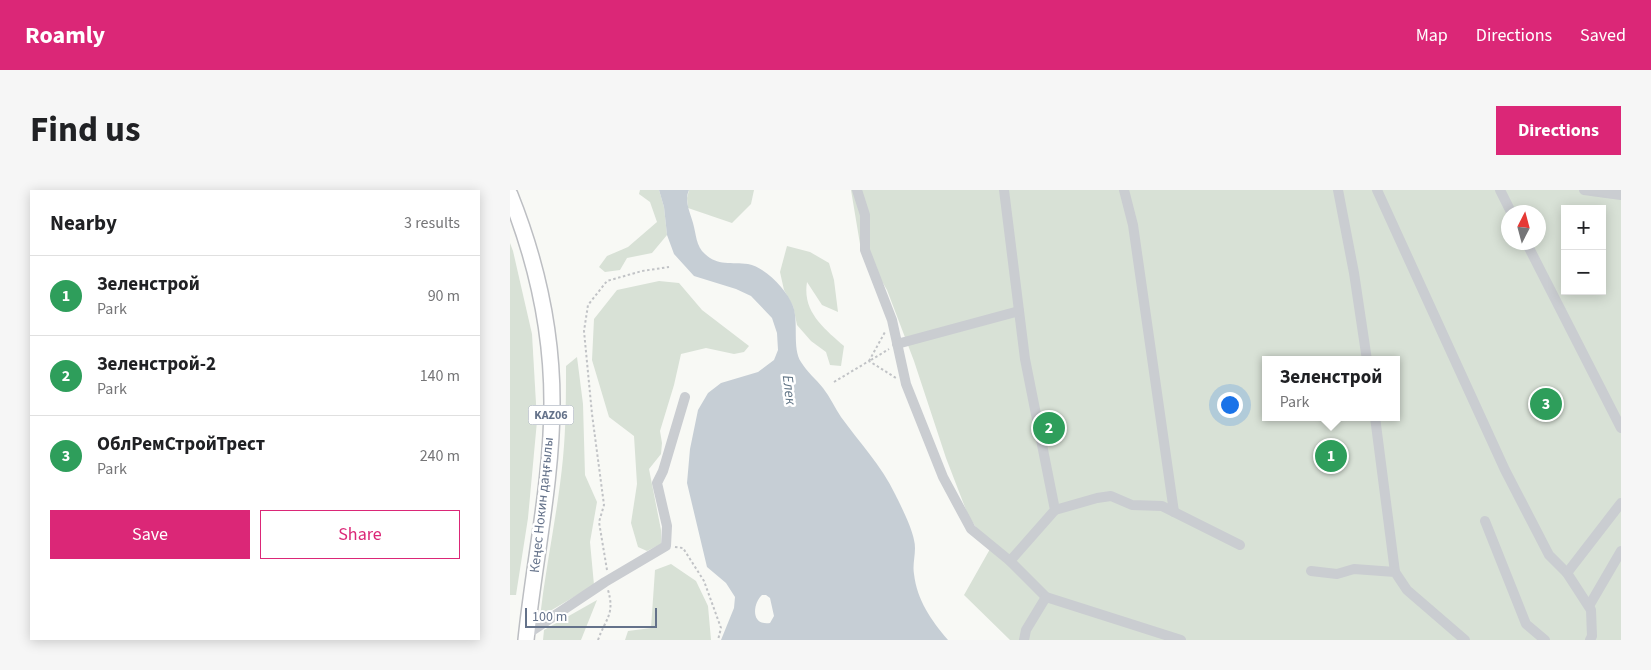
<!DOCTYPE html>
<meta charset="utf-8">
<style>
body{margin:0;font-family:"Source Sans 3",sans-serif;background:#f6f6f6;color:#202124}
.controls{position:absolute;right:15px;top:15px;display:grid;overflow:hidden;border-radius:0px;box-shadow:0 2px 12px #0003}
.controls button{width:45px;height:45px;display:grid;place-items:center;padding:0;border:0;border-bottom:1px solid #e0e0e0;background:#fff;color:#202124;font:25px sans-serif}
.compass{position:absolute;left:991px;top:15px;width:45px;height:45px;border-radius:50%;background:#fff;box-shadow:0 2px 12px #0003;rotate:6deg}
.scale{position:absolute;left:15px;bottom:12px;width:132px;box-sizing:border-box;padding-left:5px;border:2px solid #64728a;border-top:0;font-size:14px;line-height:18px;white-space:nowrap;color:#64728a;-webkit-text-stroke:4px #fff;paint-order:stroke}
.you{position:absolute;left:719px;top:214px;width:18px;height:18px;margin:-12px;border:4px solid #fff;border-radius:50%;background:#1a73e8;box-shadow:0 0 0 8px #1a73e833}
.badge{display:grid;place-items:center;width:32px;height:32px;border-radius:50%;background:#db2777;color:#fff;font-size:16px;font-weight:700}
.pin{position:absolute;translate:-50% -50%;border:2px solid #fff;box-shadow:0 1px 5px #0006}
.popup{position:absolute;left:752px;top:166px;width:138px;height:65px;box-sizing:border-box;display:grid;place-content:center;border-radius:0px;background:#fff;filter:drop-shadow(0 1px 4px #0005);font-size:16px;white-space:nowrap;color:#757577}
.popup b{font-size:19px;color:#202124}
.popup::after{content:'';position:absolute;left:50%;top:100%;margin-left:-10px;border:10px solid transparent;border-top-color:#fff}
.list{margin:0;padding:0;list-style:none}
h2{display:flex;justify-content:space-between;align-items:center;height:65px;margin:0;padding:0 20px;font-size:21px}
h2 small{font-size:16px;font-weight:400;color:#757577}
.list li{display:grid;grid-template-columns:32px 1fr auto;gap:15px;align-items:center;box-sizing:border-box;height:80px;padding:0 20px;border-top:1px solid #e0e0e0}
.list b{display:block;font-size:19px;white-space:nowrap}
.list p{margin:0;font-size:16px;white-space:nowrap;color:#757577}
.list em{font-size:16px;font-style:normal;color:#757577}
.actions{display:flex;gap:10px;padding:15px 20px}
.actions a{flex:1;padding:11px 0;border:1px solid #db2777;border-radius:0px;text-align:center;font-size:18px;color:#db2777}
.actions .main{background:#db2777;color:#fff}
.map{position:relative;flex:none;width:1111px;height:450px;overflow:hidden;border-radius:0px}
header{display:flex;align-items:center;gap:30px;box-sizing:border-box;height:70px;padding:0 25px;background:#db2777;color:#fff}
header strong{font-size:24px}
nav{display:flex;gap:28px;margin-inline-start:auto;font-size:18px}
.intro{display:flex;align-items:center;justify-content:space-between;box-sizing:border-box;height:120px;padding:0 30px}
h1{margin:0;font-size:35px}
.button{padding:12px 22px;border-radius:0px;background:#db2777;color:#fff;font-size:18px;font-weight:700}
main{display:flex;gap:30px;padding:0 30px}
aside{flex:1;background:#fff;border-radius:0px;box-shadow:0 2px 12px #0003}
.map>svg:first-child{display:block}
.green{fill:#d8e1d6;fill-rule:evenodd}
.water{fill:#c6ced5;fill-rule:evenodd}
.lines{fill:none;stroke-linecap:round;stroke-linejoin:round}
.highway-casing{stroke:#bcbec2;stroke-width:18}
.path{stroke:#c1c3c6;stroke-width:2;stroke-dasharray:2.5 2.5;stroke-linecap:butt}
.minor{stroke:#cacdd1;stroke-width:10}
.highway{stroke:#fff;stroke-width:15}
.labels{text-anchor:middle;dominant-baseline:central;stroke-width:5;stroke-linejoin:round;paint-order:stroke}
.shield{fill:#fff;stroke:#929cad;stroke-width:1}
.shield-label{font-size:12px;font-weight:bold;fill:#64728a}
.street-label{font-size:14px;fill:#64728a;stroke:#fff}
.water-label{font-size:15px;font-style:italic;fill:#607485;stroke:#fff}
</style>
<header>
<strong>Roamly</strong>
<nav><a>Map</a><a>Directions</a><a>Saved</a></nav>
</header>
<div class="intro"><h1>Find us</h1><a class="button">Directions</a></div>
<main>
<aside>
<h2>Nearby<small>3 results</small></h2>
<ul class="list">
<li><span class="badge" style="background:#2e9e5b">1</span><div><b>Зеленстрой</b><p>Park</p></div><em>90 m</em></li>
<li><span class="badge" style="background:#2e9e5b">2</span><div><b>Зеленстрой-2</b><p>Park</p></div><em>140 m</em></li>
<li><span class="badge" style="background:#2e9e5b">3</span><div><b>ОблРемСтройТрест</b><p>Park</p></div><em>240 m</em></li>
</ul>
<div class="actions"><a class="main">Save</a><a>Share</a></div>
</aside>
<div class="map">
<svg width="1111" height="450" viewBox="0 0 1111 450">
<rect width="100%" height="100%" fill="#f8f9f5"/>
<g class="green">
<path d="M130 0H149L154 17 157 45 142 63 117 68 110 80 95 82 89 77 97 66 118 57 147 32 140 12 129 4Z"/>
<path d="M179 0H244L241 14 222 33 178 18 177 8Z"/>
<path d="M341 0H1111V450H500L454 405 480 359 458 325 436 268 404 171 377 100 350 54ZM1055 19H1092V101H1055ZM998 22H1028V52H998ZM756 170H886V227H756Z"/>
<path d="M0 53 3 61 22 144 27 231 18 328 6 405H0Z"/>
<path d="M277 56 300 62 319 73 324 90 328 122 312 115 297 92C292 122 315 139 334 156L331 176 320 175 316 162 301 151 287 135 283 116 274 100 270 82Z"/>
<path d="M149 91 169 93 192 120 239 156 234 162 224 164 196 158 171 164 164 195 150 241 152 253 151 264 139 279 151 340V354L137 361 128 357 121 333 127 294 124 246 99 227 82 170 84 129 107 100Z"/>
<path d="M67 167 73 214 75 285 87 312 80 352 84 395 30 427C36 374 48 321 53 268 56 237 56 207 56 176Z"/>
<path d="M161 374 186 391 198 416 201 450H115L118 441 141 438 145 380Z"/>
<path d="M87 410 71 450H33L34 440Z"/>
</g>
<path class="water" d="M149 0H179C174 11 180 22 183 33 186 43 186 57 195 64 207 76 222 72 238 74 255 77 277 100 283 116 289 133 282 158 291 172 297 182 306 189 313 198 320 207 325 218 331 227 349 252 372 276 385 304 391 316 402 338 404 350 407 361 402 373 404 384 407 410 421 430 438 450H211L224 418 225 407 216 393 197 377 177 293 180 259 188 220 198 203 211 193 248 182 264 170 268 160 267 143 262 128 241 106 226 99 184 86 164 64 157 45 154 17ZM252 405H256L260 408 264 426 260 433C240 436 243 413 252 405Z"/>
<g class="lines">
<defs>
<path id="highway" d="M0 5C26 70 42 141 42 212 42 292 24 371 16 450"/>
</defs>
<use href="#highway" class="highway-casing"/>
<g class="path">
<path d="M361 170 379 159"/>
<path d="M359 171 375 142"/>
<path d="M324 192 359 171 386 188"/>
<path d="M165 357 173 358 194 391 211 438 208 450"/>
<path d="M97 380 89 332 94 315 82 224 74 141 78 115 97 91 132 81 159 77"/>
<path d="M88 450C96 428 105 424 98 400"/>
</g>
<g class="minor">
<path d="M347 0 355 25V60L382 130 396 194 433 287 461 339 500 371"/>
<path d="M494 0 515 169 545 320 500 371 536 407 671 450"/>
<path d="M614 0 623 35 664 322"/>
<path d="M828 0 844 83 857 170"/>
<path d="M867 0 995 280 1039 365 1057 383 1081 420 1082 446 1080 450"/>
<path d="M990 0 1001 22"/>
<path d="M1074 0 1111 5"/>
<path d="M1016 52 1111 238"/>
<path d="M387 154 509 121"/>
<path d="M865 227 885 382"/>
<path d="M545 320 587 308 601 306 622 315 652 316 730 355"/>
<path d="M975 331 1016 434 1035 450"/>
<path d="M801 381 827 384 844 379 885 382 897 400 955 450"/>
<path d="M1057 383 1111 313"/>
<path d="M1079 416 1111 361"/>
<path d="M17 444 95 392 156 356 157 336 147 293 153 281 175 207"/>
<path d="M514 450 516 440 536 407"/>
</g>
<use href="#highway" class="highway"/>
</g>
<g class="labels">
<rect class="shield" x="18.5" y="215.5" width="45" height="19" rx="4"/>
<g class="shield-label">
<text x="41" y="225">KАZ06</text>
</g>
<g class="street-label">
<text transform="translate(32 315) rotate(-84)">Кеңес Нокин даңғылы</text>
</g>
<g class="water-label">
<text transform="translate(279 200) rotate(83)">Елек</text>
</g>
</g>
</svg>
<div class="controls">
<button>+</button>
<button>−</button>
</div>
<svg class="compass" viewBox="-18 -18 36 36"><path d="M0-13l5 13h-10z" fill="#e53935"/><path d="M0 13l5-13h-10z" fill="#757577"/></svg>
<div class="scale">100 m</div>
<div class="you"></div>
<div class="pin badge" style="left:821px;top:266px;background:#2e9e5b">1</div>
<div class="popup"><b>Зеленстрой</b>Park</div>
<div class="pin badge" style="left:539px;top:238px;background:#2e9e5b">2</div>
<div class="pin badge" style="left:1036px;top:214px;background:#2e9e5b">3</div>
</div>
</main>
